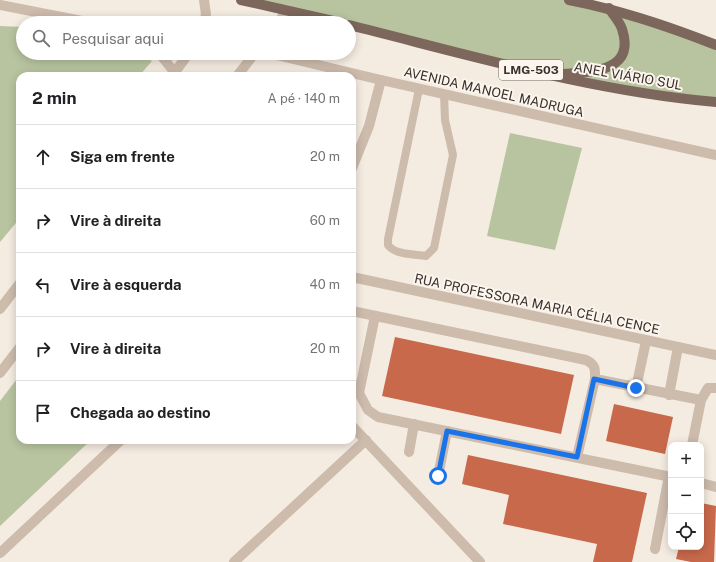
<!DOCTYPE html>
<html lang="pt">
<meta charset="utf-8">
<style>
body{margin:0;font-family:"Public Sans",sans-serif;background:#f2f2f2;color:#202124}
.controls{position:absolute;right:12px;bottom:12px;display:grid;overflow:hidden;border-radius:8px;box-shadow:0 2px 10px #0003}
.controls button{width:36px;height:36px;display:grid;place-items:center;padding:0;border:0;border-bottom:1px solid #e0e0e0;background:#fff;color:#202124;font:20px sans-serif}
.stop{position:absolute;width:12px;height:12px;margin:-9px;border:3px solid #1a73e8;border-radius:50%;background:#fff}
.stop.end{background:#1a73e8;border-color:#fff;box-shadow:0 1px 4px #0008}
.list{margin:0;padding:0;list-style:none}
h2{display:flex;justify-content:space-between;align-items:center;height:52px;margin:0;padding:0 16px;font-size:17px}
h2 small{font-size:13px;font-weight:400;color:#757577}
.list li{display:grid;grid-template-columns:26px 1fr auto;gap:12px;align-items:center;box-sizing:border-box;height:64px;padding:0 16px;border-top:1px solid #e0e0e0}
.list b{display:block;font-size:15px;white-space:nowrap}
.list em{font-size:13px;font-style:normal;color:#757577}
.icon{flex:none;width:22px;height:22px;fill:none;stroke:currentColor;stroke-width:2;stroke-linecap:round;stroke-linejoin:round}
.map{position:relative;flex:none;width:716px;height:562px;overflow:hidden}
.search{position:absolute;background:#fff;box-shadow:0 2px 10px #0003;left:16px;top:16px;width:340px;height:44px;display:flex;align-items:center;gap:10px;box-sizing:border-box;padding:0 14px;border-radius:22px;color:#757577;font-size:15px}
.panel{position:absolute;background:#fff;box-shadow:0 2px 10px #0003;left:16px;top:72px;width:340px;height:372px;border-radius:12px}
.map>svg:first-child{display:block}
.green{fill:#b8c4a0}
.building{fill:#c8694b}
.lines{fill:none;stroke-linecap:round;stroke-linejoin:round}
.service{stroke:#cdbbac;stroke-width:8}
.minor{stroke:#cdbbac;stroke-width:10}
.tertiary{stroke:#cdbbac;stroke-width:10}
.primary{stroke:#7d675c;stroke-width:10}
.route{stroke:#1a73e8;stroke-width:5}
.labels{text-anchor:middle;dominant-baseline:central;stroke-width:4;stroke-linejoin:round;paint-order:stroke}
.shield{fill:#fbf5ee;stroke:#756b66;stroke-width:1}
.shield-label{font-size:12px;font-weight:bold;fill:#3b302b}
.street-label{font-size:13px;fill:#3b302b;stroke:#fbf5ee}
</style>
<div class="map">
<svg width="716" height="562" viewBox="0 0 716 562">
<rect width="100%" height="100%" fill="#f4ebe1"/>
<g class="green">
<path d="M241 0H569L716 45V103L664 98Z"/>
<path d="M0 26 23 27V53H132L152 61 139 76H20V218L0 242Z"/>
<path d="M510 133 582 148 555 250 487 236Z"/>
<path d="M20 375V440H91L0 526V401Z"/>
</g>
<g class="building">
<path d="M395 337 574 375 561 434 382 396Z"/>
<path d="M614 404 673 417 665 454 606 441Z"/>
<path d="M468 455 647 493 632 562H593L597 544 503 524 509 495 462 484Z"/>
<path d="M701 503 716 506 714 562H691L676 559 679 547H701Z"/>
</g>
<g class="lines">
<path class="service" d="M419 89 388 239V245C395 255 414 254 426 256L434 248 453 155 445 120 444 94"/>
<g class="minor">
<path d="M0 5 92 23"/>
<path d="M159 53 175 73"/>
<path d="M268 53 381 80 716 155"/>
<path d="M352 168 369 126 381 80"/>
<path d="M352 277 716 355"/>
<path d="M352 311 586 360C596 365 595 369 595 379L701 400 708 388H716"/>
<path d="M375 316 359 393 368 410 378 417 671 477"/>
<path d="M636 388 646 341"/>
<path d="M669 395 678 347"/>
<path d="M352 426 480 562"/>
<path d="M692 445 701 400"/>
<path d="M409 452 414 424"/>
<path d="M577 457 595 379"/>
<path d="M438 476 447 431"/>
<path d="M701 483 716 487"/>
<path d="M655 549 669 476"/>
<path d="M0 553 121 440"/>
<path d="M234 562 366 440"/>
</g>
<g class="tertiary">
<path d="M204 23 206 14 204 0"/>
<path d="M278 23 288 9"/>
<path d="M172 76 189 53"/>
<path d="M237 76 255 53"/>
<path d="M0 309 20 283"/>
<path d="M0 373 20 347"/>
</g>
<g class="primary">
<path d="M241 0 342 23"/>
<path d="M569 0C620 10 668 26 716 45"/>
<path d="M349 25C470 55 591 91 716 102"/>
<path d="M562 74C591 72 636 72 622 29 620 22 613 15 609 8"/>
</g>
</g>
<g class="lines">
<path class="route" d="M438 476 447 431 577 457 594 379 636 388"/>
</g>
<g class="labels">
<rect class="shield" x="499" y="60" width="64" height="20" rx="3"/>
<g class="shield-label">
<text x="531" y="70">LMG-503</text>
</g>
<g class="street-label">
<text transform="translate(628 76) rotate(10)">ANEL VIÁRIO SUL</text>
<text transform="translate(494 92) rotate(13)">AVENIDA MANOEL MADRUGA</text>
<text transform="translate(537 304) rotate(12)">RUA PROFESSORA MARIA CÉLIA CENCE</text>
</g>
</g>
</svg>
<div class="controls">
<button>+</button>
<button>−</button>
<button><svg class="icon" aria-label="locate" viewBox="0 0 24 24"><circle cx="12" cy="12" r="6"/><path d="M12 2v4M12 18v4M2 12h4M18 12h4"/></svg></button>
</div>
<div class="stop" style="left:438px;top:476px"></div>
<div class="stop end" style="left:636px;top:388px"></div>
<div class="search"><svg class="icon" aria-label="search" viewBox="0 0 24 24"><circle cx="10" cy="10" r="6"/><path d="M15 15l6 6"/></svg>Pesquisar aqui</div>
<section class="panel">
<h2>2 min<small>A pé · 140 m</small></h2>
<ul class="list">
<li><svg class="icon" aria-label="ahead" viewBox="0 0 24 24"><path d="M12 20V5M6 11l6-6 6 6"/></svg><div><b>Siga em frente</b></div><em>20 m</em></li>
<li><svg class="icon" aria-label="right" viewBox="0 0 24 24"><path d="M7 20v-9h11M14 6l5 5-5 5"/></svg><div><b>Vire à direita</b></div><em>60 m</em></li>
<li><svg class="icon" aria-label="left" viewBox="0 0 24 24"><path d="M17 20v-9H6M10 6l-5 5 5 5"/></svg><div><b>Vire à esquerda</b></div><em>40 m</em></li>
<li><svg class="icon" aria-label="right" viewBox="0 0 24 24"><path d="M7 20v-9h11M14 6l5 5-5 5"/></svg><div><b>Vire à direita</b></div><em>20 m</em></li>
<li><svg class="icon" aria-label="arrive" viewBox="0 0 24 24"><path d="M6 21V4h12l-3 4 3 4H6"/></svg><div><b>Chegada ao destino</b></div></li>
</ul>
</section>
</div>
